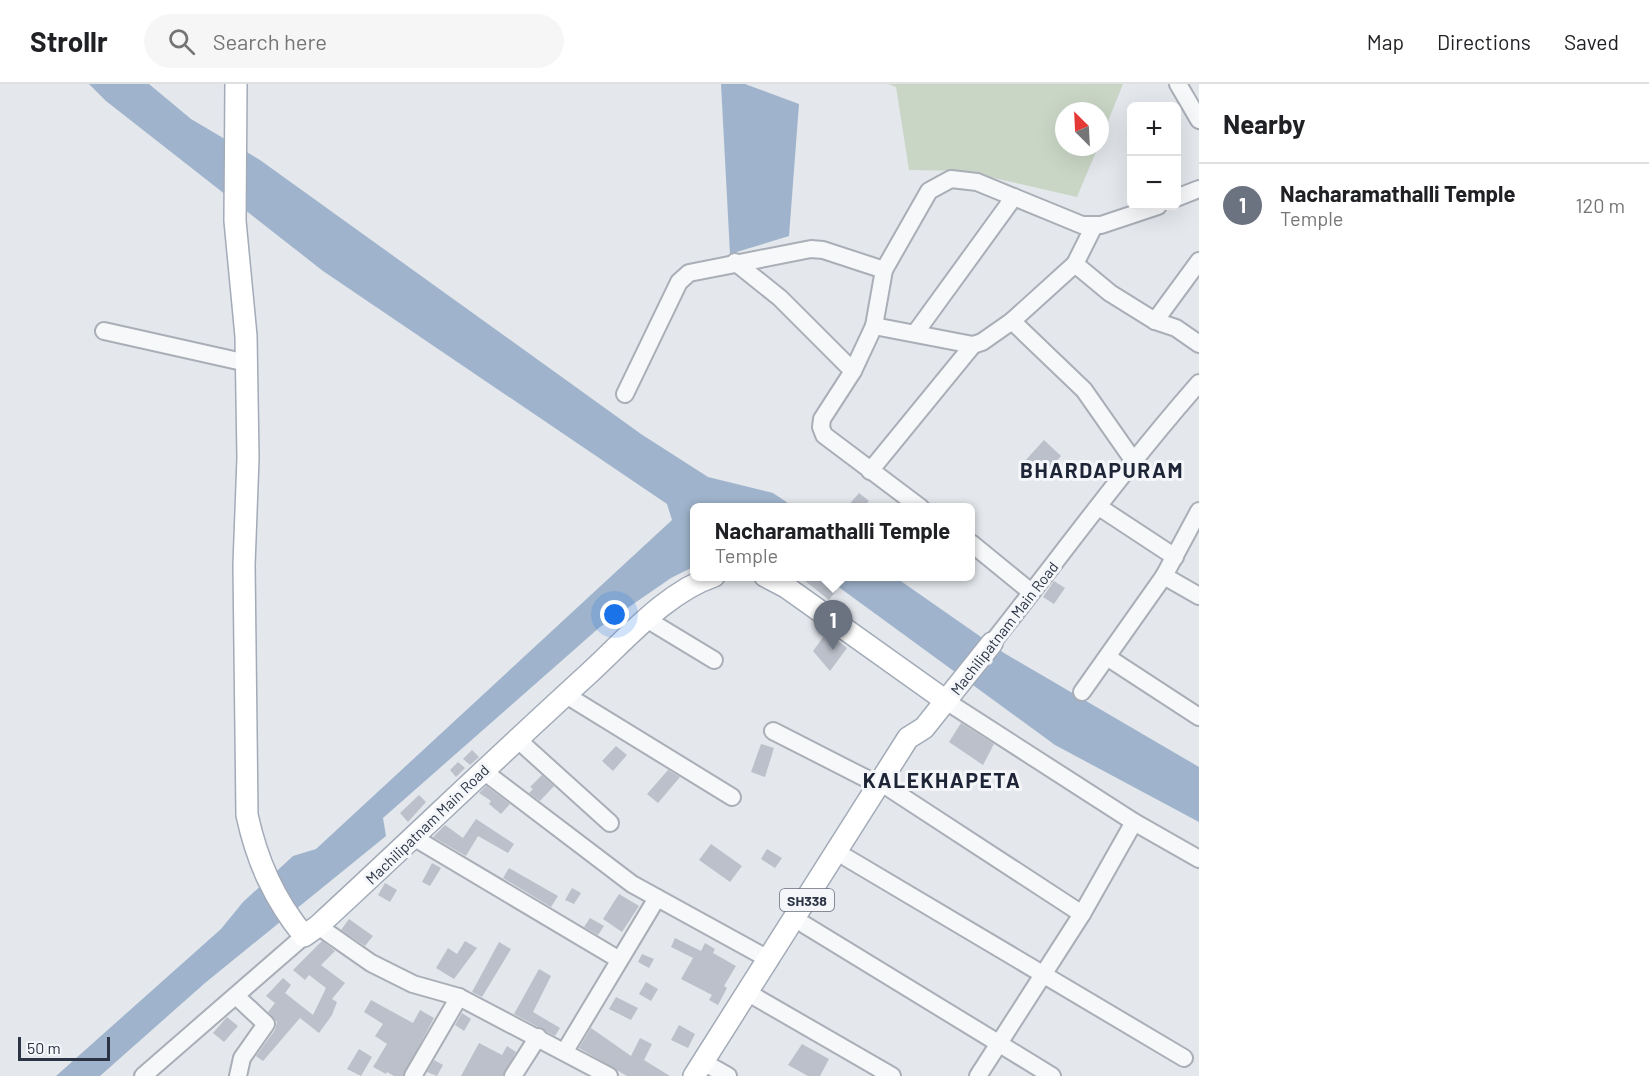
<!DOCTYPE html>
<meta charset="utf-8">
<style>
body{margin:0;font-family:Barlow,sans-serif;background:#f6f6f6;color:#202124}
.controls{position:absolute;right:18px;top:18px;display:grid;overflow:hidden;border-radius:9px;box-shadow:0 6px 24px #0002}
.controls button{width:54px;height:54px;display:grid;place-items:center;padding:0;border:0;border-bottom:2px solid #e0e0e0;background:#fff;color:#202124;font:30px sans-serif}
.compass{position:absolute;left:1055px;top:18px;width:54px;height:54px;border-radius:50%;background:#fff;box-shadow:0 6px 24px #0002;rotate:336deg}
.scale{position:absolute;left:18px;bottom:15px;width:92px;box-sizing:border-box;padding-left:6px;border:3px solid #2b3445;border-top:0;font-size:16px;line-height:21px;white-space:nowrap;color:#2b3445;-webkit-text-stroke:4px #f4f6f9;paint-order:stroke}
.you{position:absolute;left:615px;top:531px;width:21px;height:21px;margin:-15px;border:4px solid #fff;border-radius:50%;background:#1a73e8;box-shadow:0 0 0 9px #1a73e833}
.badge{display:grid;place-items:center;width:39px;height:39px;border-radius:50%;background:#1a73e8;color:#fff;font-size:20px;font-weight:700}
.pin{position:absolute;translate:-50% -50px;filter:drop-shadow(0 2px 3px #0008)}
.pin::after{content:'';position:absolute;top:32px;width:21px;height:18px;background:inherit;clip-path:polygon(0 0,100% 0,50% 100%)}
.popup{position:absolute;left:690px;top:419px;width:285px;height:78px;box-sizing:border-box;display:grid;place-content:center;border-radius:9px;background:#fff;filter:drop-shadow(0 2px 4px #0005);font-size:20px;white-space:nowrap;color:#757577}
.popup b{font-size:22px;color:#202124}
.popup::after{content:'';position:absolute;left:50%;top:100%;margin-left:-12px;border:12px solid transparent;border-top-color:#fff}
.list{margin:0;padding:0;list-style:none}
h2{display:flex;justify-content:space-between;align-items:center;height:78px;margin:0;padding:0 24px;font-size:26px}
h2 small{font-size:20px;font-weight:400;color:#757577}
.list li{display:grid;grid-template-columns:39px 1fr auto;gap:18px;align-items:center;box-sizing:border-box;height:84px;padding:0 24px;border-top:2px solid #e0e0e0}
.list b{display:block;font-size:22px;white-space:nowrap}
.list p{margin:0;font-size:20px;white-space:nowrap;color:#757577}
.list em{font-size:20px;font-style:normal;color:#757577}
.icon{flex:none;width:33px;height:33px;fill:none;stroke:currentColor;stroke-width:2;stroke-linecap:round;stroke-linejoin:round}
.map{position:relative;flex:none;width:1199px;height:992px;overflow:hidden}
header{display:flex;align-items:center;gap:36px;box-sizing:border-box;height:84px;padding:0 30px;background:#fff;border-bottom:2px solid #e0e0e0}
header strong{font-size:28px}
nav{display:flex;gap:33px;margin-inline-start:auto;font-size:21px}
.search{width:420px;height:54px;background:#f6f6f6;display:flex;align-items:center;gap:15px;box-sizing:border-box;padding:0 21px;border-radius:33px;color:#757577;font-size:22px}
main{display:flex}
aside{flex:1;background:#fff}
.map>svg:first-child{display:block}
.green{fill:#c9d6c5}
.water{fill:#9fb4cc}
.building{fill:#bbc0ca}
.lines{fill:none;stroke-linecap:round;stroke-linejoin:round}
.minor-casing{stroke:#a9aeb7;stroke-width:20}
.major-casing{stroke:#a3abb8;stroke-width:24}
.minor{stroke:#f7f8fa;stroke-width:16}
.major{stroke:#fff;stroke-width:21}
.labels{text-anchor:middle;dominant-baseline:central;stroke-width:6;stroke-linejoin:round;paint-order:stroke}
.shield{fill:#f4f6f9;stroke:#676e7b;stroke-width:1.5}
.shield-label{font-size:14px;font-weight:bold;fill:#2b3445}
.street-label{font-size:15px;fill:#2b3445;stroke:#f4f6f9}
.district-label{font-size:21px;font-weight:bold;letter-spacing:1.5px;fill:#1d2536;stroke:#f4f6f9}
</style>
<header>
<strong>Strollr</strong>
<div class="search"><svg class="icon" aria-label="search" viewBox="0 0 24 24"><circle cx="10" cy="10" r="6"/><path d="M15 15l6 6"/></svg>Search here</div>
<nav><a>Map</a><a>Directions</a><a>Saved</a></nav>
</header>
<main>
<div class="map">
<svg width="1199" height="992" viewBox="0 0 1199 992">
<rect width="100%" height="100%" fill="#e4e7ec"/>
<path class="green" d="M888 0H1123L1100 57V27H1064V63H1098L1077 113 964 87 909 86 896 3Z"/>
<g class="water">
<path d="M89 0H149L191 35 260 76 641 350 708 393 773 409 794 423 695 424V482L671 494 600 543 383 734 386 752 205 899 100 992H56L221 845 243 818 293 772 316 765 672 436 667 420 323 187 106 17Z"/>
<path d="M721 0H745L799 20 789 152 730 170Z"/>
<path d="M825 493H895L1004 569 1199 683V738L1055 661Z"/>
</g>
<g class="building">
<path d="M1044 356 1061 372 1042 393 1024 378Z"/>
<path d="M859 409 869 417 863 423H847Z"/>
<path d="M799 492H817L836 507 829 516Z"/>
<path d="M1054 497 1065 504 1054 520 1043 513Z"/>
<path d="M827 548 847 564 830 587 813 567Z"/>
<path d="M961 639 994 660 983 681 949 658Z"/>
<path d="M761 660 774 664 765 693 751 688Z"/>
<path d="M616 662 627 671 613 687 602 677Z"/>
<path d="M472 666 479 673 470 681 463 675Z"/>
<path d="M458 678 465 684 456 693 450 686Z"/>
<path d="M668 686 680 693 658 719 647 710Z"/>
<path d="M542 691 554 702 540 717 529 709 533 705 530 703Z"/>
<path d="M486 702 510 720 501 730 489 720 491 717 479 709Z"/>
<path d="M419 711 426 718 408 738 400 729Z"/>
<path d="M476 735 514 760 508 769 478 752 466 772 433 753 445 741 463 754Z"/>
<path d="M711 760 742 782 730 798 699 776Z"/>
<path d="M767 765 782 774 775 784 761 775Z"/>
<path d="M432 779 441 784 430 802 422 798Z"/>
<path d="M509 784 558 812 551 823 503 794Z"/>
<path d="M385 799 397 806 390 818 378 811Z"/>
<path d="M572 804 581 809 574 820 565 816Z"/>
<path d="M619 810 639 822 622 848 603 835Z"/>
<path d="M590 834 604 842 598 851 584 843Z"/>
<path d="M349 835 373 852 365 862 341 846Z"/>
<path d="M675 854 701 867 705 859 715 865 713 869 736 882 724 902 727 904 718 921 709 916 712 911 681 895 693 874 671 863Z"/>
<path d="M322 857 335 867 321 881 345 899 332 915 337 918 332 931 319 949 300 934 263 977 256 972 275 946 277 938 268 928 275 919 266 912 283 894 291 901 285 909 313 931 326 904 309 891 305 896 293 886Z"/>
<path d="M465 857 477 864 454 895 436 884 448 864 457 870Z"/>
<path d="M499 858 511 865 482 913 472 908Z"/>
<path d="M642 870 654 875 649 884 638 878Z"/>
<path d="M539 885 551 892 533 928 560 944 555 952 514 930Z"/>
<path d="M646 898 658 905 651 917 639 910Z"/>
<path d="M616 913 638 924 631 936 609 925Z"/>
<path d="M371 916 413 939 420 926 434 934 403 992H394L387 988 386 990 373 983 387 960 375 952 383 940 364 928Z"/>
<path d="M462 929 471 935 464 947 455 941Z"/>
<path d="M227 933 238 942 224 958 213 949Z"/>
<path d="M679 941 695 950 688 964 671 956Z"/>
<path d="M591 944 631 972 640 954 652 960 644 976 670 992H627L579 964Z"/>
<path d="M479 959 502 971 507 962 516 968 503 992H461Z"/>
<path d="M802 960 829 975 820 992H808L788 981Z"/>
<path d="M359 965 372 973 361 992 347 985Z"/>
<path d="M434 976 443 981 437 992 427 988Z"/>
</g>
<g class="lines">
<defs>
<g id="minor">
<path d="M1178 0 1199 36"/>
<path d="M1176 114 1199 105"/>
<path d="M1094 142 1075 180 1110 209 1155 237"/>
<path d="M1199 177 1155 237 1176 244 1199 260"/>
<path d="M735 178 780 214 853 287"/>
<path d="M1075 180 1012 237 1084 306 1133 376"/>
<path d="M874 242 973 261 982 258 1012 237"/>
<path d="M104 247 247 279"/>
<path d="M916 248 1014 113"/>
<path d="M625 310 679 198 689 189 811 165 823 166 884 186"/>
<path d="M870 387 973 261"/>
<path d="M1099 423 1175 473"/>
<path d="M921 424 824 351 821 343 822 335 853 287 874 242 884 186 929 107 951 95 977 98 1082 141H1101L1158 122"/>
<path d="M971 459 1031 508"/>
<path d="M1164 492 1199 512"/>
<path d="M648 536 714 576"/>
<path d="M992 559C1061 472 1126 382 1199 299"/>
<path d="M1107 573 1199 633"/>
<path d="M1082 608 1164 492 1199 427"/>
<path d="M566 611 732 713"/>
<path d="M946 617 1134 738 1199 775"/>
<path d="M773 647 877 700"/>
<path d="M517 655 610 739"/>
<path d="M482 686 632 800 770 876"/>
<path d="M889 704 1082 830 1134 738"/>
<path d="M413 753 618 875"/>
<path d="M847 774 1184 974"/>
<path d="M805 841 1052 992"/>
<path d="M318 842 371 879 413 900 459 913 609 992"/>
<path d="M236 912 266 940 242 974 238 992"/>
<path d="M757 914 892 992"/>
<path d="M565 967 657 814"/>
<path d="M712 983 728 992"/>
<path d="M143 992 304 852"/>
<path d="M413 992 459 913"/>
<path d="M513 992 538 953"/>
<path d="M978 992 1082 830"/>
</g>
<g id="major">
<path d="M236 0 235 137 246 252 248 374 244 481 247 731C257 777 274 815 304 852L318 842C408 759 495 675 585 593 624 558 664 509 714 492"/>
<path d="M765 492 786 503 946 617"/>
<path d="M694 992 908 654 924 644 992 559"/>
</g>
</defs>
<use href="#minor" class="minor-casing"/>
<use href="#major" class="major-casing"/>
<use href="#minor" class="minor"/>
<use href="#major" class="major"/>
</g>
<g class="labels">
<rect class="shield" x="780" y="805" width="54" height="22" rx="4.5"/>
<g class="shield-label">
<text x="807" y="816">SH338</text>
</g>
<g class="street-label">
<text transform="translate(1004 544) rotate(-52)">Machilipatnam Main Road</text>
<text transform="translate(427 740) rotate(-44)">Machilipatnam Main Road</text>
</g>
<g class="district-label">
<text x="1102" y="385">BHARDAPURAM</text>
<text x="942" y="695">KALEKHAPETA</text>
</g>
</g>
</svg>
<div class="controls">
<button>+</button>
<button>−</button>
</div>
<svg class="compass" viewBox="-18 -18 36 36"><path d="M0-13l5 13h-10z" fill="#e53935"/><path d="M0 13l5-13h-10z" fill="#757577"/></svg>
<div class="scale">50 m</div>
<div class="you"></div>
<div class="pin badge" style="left:833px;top:566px;background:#6b7280">1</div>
<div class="popup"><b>Nacharamathalli Temple</b>Temple</div>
</div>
<aside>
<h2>Nearby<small></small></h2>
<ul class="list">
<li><span class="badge" style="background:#6b7280">1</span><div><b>Nacharamathalli Temple</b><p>Temple</p></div><em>120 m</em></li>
</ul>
</aside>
</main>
